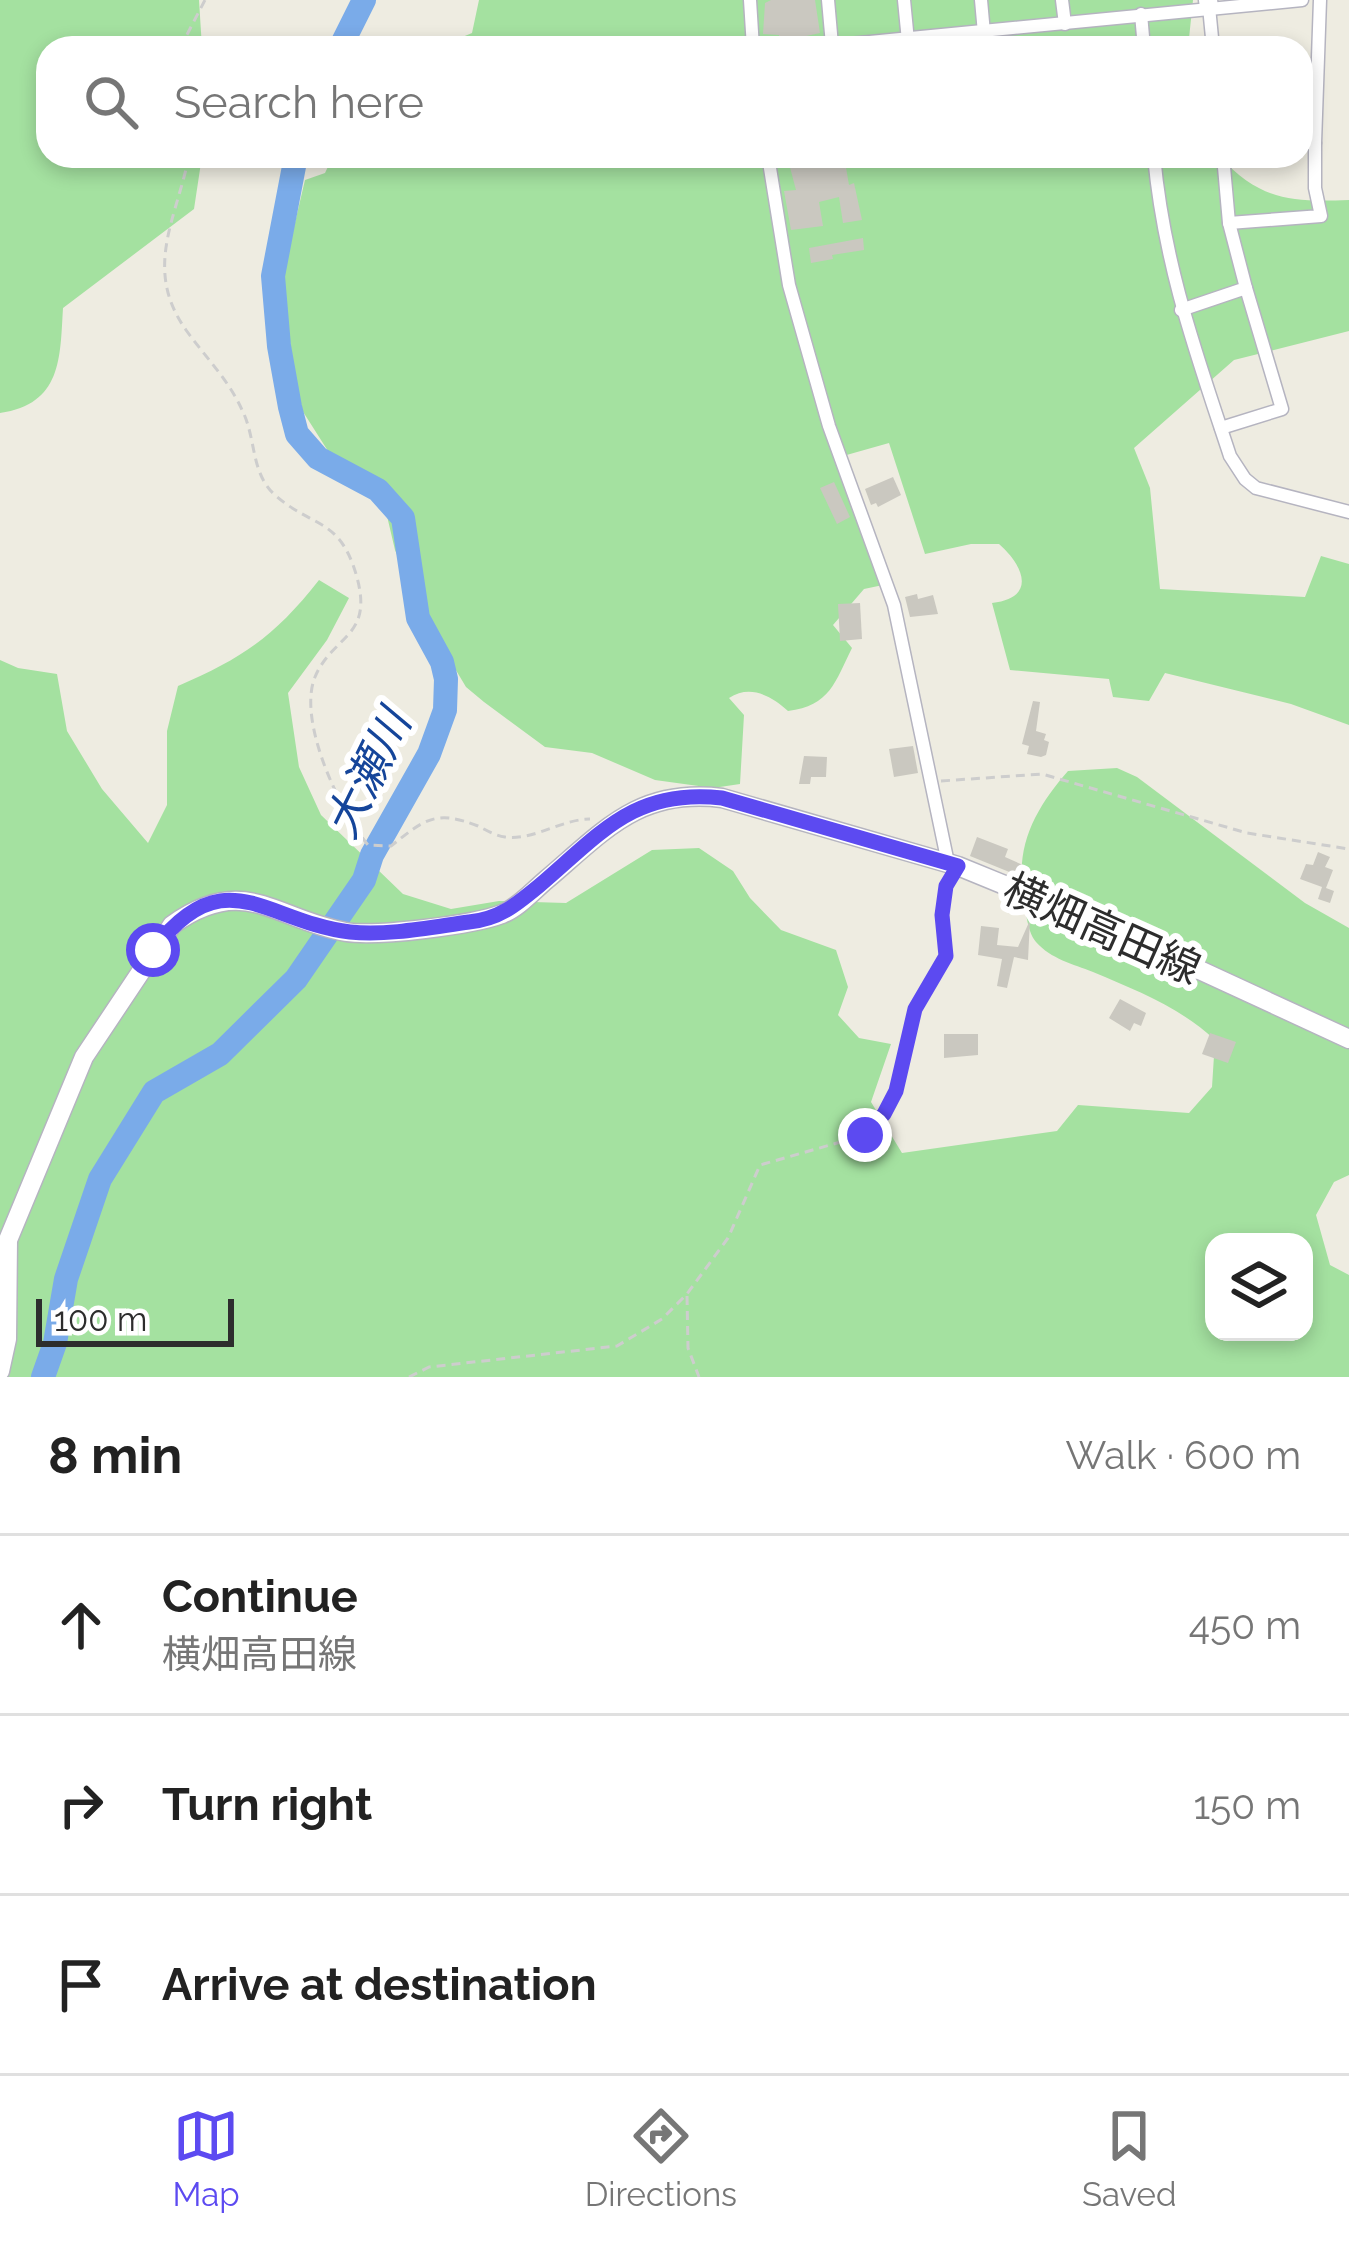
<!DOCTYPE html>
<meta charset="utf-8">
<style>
body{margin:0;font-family:Raleway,"Noto Sans JP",sans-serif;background:#f6f6f6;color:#222}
.controls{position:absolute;right:36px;bottom:36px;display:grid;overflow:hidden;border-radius:24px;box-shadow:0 6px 18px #0003}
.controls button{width:108px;height:108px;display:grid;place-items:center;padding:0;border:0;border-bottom:3px solid #e0e0e0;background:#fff;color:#222;font:60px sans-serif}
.scale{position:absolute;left:36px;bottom:30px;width:198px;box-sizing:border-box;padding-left:12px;border:6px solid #2d2d2d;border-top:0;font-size:33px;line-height:42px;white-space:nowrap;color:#2d2d2d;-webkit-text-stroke:9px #fff;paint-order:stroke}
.stop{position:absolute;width:36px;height:36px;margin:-27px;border:9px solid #5c4af1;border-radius:50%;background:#fff}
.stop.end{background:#5c4af1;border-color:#fff;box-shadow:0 3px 12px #0008}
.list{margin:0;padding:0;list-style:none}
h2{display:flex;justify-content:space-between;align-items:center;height:156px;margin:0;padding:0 48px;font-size:51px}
h2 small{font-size:39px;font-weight:400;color:#767676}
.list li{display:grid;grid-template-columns:78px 1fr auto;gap:36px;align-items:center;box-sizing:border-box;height:180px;padding:0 48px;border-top:3px solid #e0e0e0}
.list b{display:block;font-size:45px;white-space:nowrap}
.list p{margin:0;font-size:39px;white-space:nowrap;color:#767676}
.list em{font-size:39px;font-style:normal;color:#767676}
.icon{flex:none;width:66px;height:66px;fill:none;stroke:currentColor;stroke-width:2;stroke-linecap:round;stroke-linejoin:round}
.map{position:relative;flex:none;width:1349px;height:1377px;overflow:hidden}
.search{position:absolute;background:#fff;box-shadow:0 6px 18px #0003;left:36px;right:36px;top:36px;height:132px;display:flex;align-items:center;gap:30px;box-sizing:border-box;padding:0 42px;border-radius:36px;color:#767676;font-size:45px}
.sheet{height:696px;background:#fff}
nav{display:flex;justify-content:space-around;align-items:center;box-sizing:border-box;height:168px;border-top:3px solid #e0e0e0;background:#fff;font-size:33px;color:#767676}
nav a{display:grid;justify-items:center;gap:6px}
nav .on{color:#5c4af1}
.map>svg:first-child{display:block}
.green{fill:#a4e1a0;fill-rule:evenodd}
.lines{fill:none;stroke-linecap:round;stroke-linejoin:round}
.river{stroke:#7aabe9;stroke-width:24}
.building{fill:#cac8c0}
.street-casing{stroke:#b5b4c0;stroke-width:15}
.secondary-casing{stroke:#b5b4c0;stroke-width:21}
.path{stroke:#cdcdcd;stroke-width:3;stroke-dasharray:9 6;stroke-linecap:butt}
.street{stroke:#fff;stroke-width:12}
.secondary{stroke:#fff;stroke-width:18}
.route{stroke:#5c4af1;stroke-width:15}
.labels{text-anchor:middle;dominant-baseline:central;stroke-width:12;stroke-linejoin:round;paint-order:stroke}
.street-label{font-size:42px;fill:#2d2d2d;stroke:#fff}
.water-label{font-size:45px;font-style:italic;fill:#15459a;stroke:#fff}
</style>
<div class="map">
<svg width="1349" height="1377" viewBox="0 0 1349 1377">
<rect width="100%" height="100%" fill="#eeece1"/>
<g class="green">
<path d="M0 0H199L202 48H48V156H202L194 209 63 308C60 358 62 404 0 413Z"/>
<path d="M479 0H1193L1188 48H436L472 33Z"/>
<path d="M333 156H1219C1261 201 1291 202 1349 200V331L1234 360 1134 448 1150 488 1160 589 1305 597 1321 556 1349 564V725L1291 704 1165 673 1149 701 1113 697 1109 679 1010 670 992 603C1037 598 1024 566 999 544H971L925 554 889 443 843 456 883 585 864 589 833 625 852 648C835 682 830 706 788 711 772 696 750 684 729 698L744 715 740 784 713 788 655 780 592 753 545 747 484 702 466 687 420 610 395 550 379 482 328 451 300 407 281 282 305 180 325 173Z"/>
<path d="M319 580 349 598 327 640 288 693 299 767 321 815 403 894 451 909 499 901 566 903 652 850 699 848 733 871 750 898 781 930 836 950 848 987 838 1015 859 1038 891 1044 871 1102 902 1153 1057 1131 1078 1105 1189 1113 1212 1087 1215 1040C1181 1008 1136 990 1093 972 1073 964 1051 959 1036 942 1026 930 1025 904 1023 888 1016 842 1039 804 1068 771L1117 768 1137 777 1305 903 1349 928V1175L1334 1182 1316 1215 1330 1265 1349 1275V1377H0V660L18 668 57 674 67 731 102 789 148 843 167 805V731L178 686C243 658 275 636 319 580ZM1214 1242H1304V1332H1214Z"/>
</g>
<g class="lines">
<g class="river">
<path d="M340 48 364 0"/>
<path d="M43 1377 55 1343 66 1279 100 1179 154 1092 220 1054 296 979 364 880 372 855 429 754 445 710 446 679 442 662 418 618 403 518 378 490 318 458 297 434 290 407 279 346 273 276 296 156"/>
</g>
</g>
<g class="building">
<path d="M771 0H815L820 33 779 42V35L763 34 765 3Z"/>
<path d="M787 156H844L849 185 854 183 862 220 843 223 839 197 819 202 823 226 791 230 784 191 796 190Z"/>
<path d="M863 238 864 250 832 255 833 259 811 263 809 248Z"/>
<path d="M893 477 901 495 878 507 876 503 871 505 865 489Z"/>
<path d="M834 482 850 517 837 524 820 488Z"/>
<path d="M917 594 918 599 933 595 938 614 910 617 905 597Z"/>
<path d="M860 603 862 639 840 641 838 604Z"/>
<path d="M1033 701 1040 702 1036 731 1046 734 1044 740 1049 742 1046 755 1041 757 1027 754 1029 746 1022 744Z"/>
<path d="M913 746 918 773 894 777 889 749Z"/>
<path d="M804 756 827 757 826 777H811L810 784H799Z"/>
<path d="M977 837 1008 849 1005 857 1023 865 1019 876 970 856Z"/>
<path d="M1318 852 1330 857 1325 867 1333 870 1326 888 1334 891 1330 903 1318 899 1322 887 1300 879 1306 864 1313 865Z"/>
<path d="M1030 920 1028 960 1014 957 1007 988 997 986 1002 959 978 955 981 926 999 928 997 945 1018 947Z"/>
<path d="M1120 999 1146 1013 1141 1026 1134 1023 1130 1031 1109 1018Z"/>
<path d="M1210 1033 1236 1042 1228 1063 1202 1054Z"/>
<path d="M944 1034H978V1055L944 1058Z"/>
</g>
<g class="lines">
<defs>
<g id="street">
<path d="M750 0 753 48"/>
<path d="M828 0 832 45"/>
<path d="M904 0 908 41"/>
<path d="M981 0 984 33"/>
<path d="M1062 0 1065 24"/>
<path d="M1209 7 1213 48"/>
<path d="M1141 14 1144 48"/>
<path d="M808 48 1302 0"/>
<path d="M1301 143H1315L1320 0"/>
<path d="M768 156 789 285 829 426 894 605 948 863"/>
<path d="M1154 156C1164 265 1196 353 1230 456L1245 479 1256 488 1349 512"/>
<path d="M1229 223 1321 216 1315 188V143"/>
<path d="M1181 310 1246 288 1229 223 1223 156"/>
<path d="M1221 428 1282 409 1246 288"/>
</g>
<g id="secondary">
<path d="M1208 0 1209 7"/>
<path d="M0 1371 7 1339 8 1240 84 1057 172 925C245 873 274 919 346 932 377 937 473 925 502 914 518 908 533 891 546 880 605 830 639 788 722 798L958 866 1102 925 1349 1039"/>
</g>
</defs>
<use href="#street" class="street-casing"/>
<use href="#secondary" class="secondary-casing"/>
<g class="path">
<path d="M180 48 205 0"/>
<path d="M189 156C176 220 143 269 186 330 206 358 229 380 243 412 256 439 251 474 275 495 312 528 339 517 356 574 375 638 333 634 315 677 297 721 340 811 368 845L391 846C424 820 435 809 478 826 486 830 496 836 505 837 533 841 562 819 590 819"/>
<path d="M941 781 1042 774 1247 833 1349 849"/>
<path d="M687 1296 688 1348 699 1377"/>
<path d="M409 1377 429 1367 617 1346 662 1319 687 1294 728 1238 760 1165 865 1135 884 1114 896 1091 915 1009 946 956 942 915 951 878"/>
</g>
<use href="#street" class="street"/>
<use href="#secondary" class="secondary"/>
</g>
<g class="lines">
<path class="route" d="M153 950C225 856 265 922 350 932 388 936 432 927 469 922 500 919 517 904 540 885 601 833 635 788 722 798L958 866 946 886 942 915 946 956 915 1009 896 1091 884 1114 865 1135"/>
</g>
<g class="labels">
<g class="street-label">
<text transform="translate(1102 929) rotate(24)">横畑高田線</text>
</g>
<g class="water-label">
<text transform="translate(368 774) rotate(-64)">大瀬川</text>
</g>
</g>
</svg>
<div class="controls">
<button><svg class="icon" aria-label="layers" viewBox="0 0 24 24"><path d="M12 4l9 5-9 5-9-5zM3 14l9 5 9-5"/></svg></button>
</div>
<div class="scale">100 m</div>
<div class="stop" style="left:153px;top:950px"></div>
<div class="stop end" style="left:865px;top:1135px"></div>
<div class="search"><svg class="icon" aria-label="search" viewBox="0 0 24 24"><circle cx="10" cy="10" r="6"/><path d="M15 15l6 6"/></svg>Search here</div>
</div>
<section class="sheet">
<h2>8 min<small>Walk · 600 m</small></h2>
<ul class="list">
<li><svg class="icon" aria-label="ahead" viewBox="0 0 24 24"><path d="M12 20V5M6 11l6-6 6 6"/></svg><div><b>Continue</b><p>横畑高田線</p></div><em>450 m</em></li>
<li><svg class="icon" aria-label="right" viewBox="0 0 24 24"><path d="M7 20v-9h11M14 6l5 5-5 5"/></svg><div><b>Turn right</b></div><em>150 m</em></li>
<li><svg class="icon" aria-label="arrive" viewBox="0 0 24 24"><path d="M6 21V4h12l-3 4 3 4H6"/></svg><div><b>Arrive at destination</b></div></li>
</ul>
</section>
<nav>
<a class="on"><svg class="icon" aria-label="map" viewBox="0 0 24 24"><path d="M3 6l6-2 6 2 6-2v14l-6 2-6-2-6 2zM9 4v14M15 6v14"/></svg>Map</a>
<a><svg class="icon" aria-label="directions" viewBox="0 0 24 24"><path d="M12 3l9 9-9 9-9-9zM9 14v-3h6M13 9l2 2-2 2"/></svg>Directions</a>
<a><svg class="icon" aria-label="saved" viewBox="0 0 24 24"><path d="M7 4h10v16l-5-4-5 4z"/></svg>Saved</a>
</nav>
